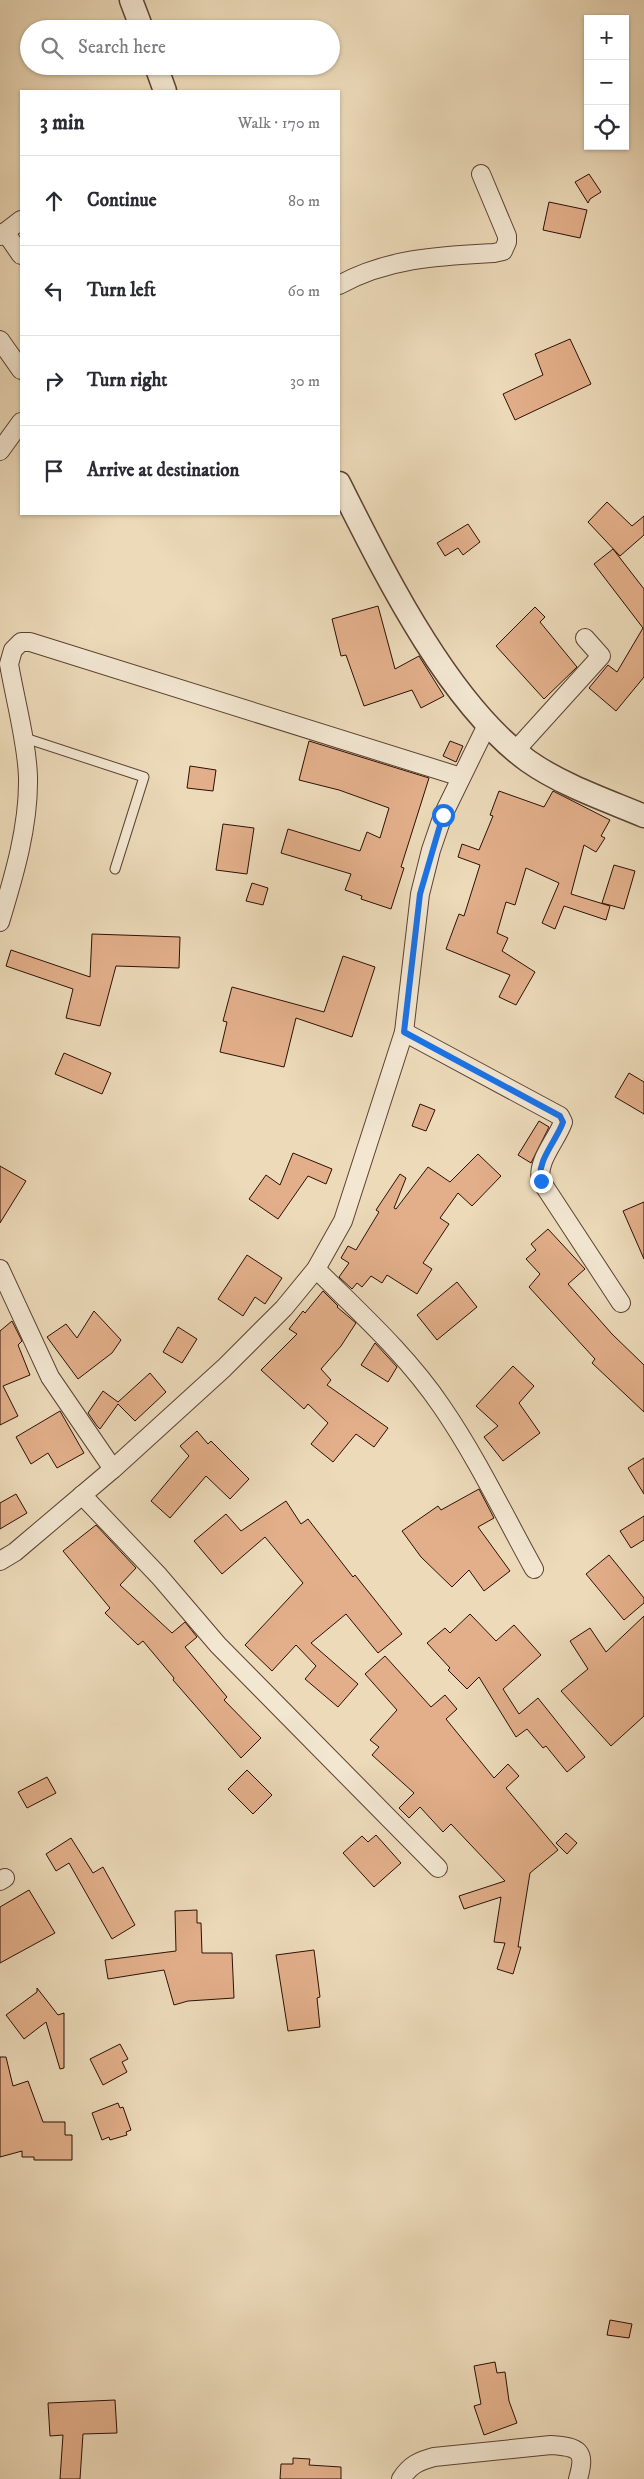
<!DOCTYPE html>
<meta charset="utf-8">
<style>
body{margin:0;font-family:"IM FELL DW Pica",serif;background:#f7f7f7;color:#2b2b33}
.controls{position:absolute;right:15px;top:15px;display:grid;overflow:hidden;border-radius:0px;box-shadow:0 1px 4px #0004}
.controls button{width:45px;height:45px;display:grid;place-items:center;padding:0;border:0;border-bottom:1px solid #e1e1e2;background:#fff;color:#2b2b33;font:25px sans-serif}
.stop{position:absolute;width:15px;height:15px;margin:-11px;border:4px solid #1a73e8;border-radius:50%;background:#fff}
.stop.end{background:#1a73e8;border-color:#fff;box-shadow:0 1px 5px #0008}
.list{margin:0;padding:0;list-style:none}
h2{display:flex;justify-content:space-between;align-items:center;height:65px;margin:0;padding:0 20px;font-size:21px}
h2 small{font-size:16px;font-weight:400;color:#7c7c81}
.list li{display:grid;grid-template-columns:32px 1fr auto;gap:15px;align-items:center;box-sizing:border-box;height:90px;padding:0 20px;border-top:1px solid #e1e1e2}
.list b{display:block;font-size:19px;white-space:nowrap}
.list em{font-size:16px;font-style:normal;color:#7c7c81}
.icon{flex:none;width:28px;height:28px;fill:none;stroke:currentColor;stroke-width:2;stroke-linecap:round;stroke-linejoin:round}
.map{position:relative;flex:none;width:644px;height:2479px;overflow:hidden}
.search{position:absolute;background:#fff;box-shadow:0 1px 4px #0004;left:20px;top:20px;width:320px;height:55px;display:flex;align-items:center;gap:12px;box-sizing:border-box;padding:0 18px;border-radius:28px;color:#7c7c81;font-size:19px}
.panel{position:absolute;background:#fff;box-shadow:0 1px 4px #0004;left:20px;top:90px;width:320px;height:425px;border-radius:0px}
.map>svg:first-child{display:block}
.building{fill:#e2af8a;stroke:#2c1005}
.lines{fill:none;stroke-linecap:round;stroke-linejoin:round}
.service-casing{stroke:#5c4232;stroke-width:11}
.minor-casing{stroke:#5c4232;stroke-width:20}
.tertiary-casing{stroke:#5c4232;stroke-width:25}
.service{stroke:#f3e7d2;stroke-width:9}
.minor{stroke:#f3e7d2;stroke-width:18}
.tertiary{stroke:#f3e7d2;stroke-width:22}
.route{stroke:#1a73e8;stroke-width:6}
</style>
<div class="map">
<svg width="644" height="2479" viewBox="0 0 644 2479">
<rect width="100%" height="100%" fill="#ecdab9"/>
<filter id="stains"><feTurbulence type="fractalNoise" baseFrequency=".004" numOctaves="4"/><feColorMatrix values="0 0 0 0 .2 0 0 0 0 .09 0 0 0 0 .02 0 0 0 .5 -.17"/></filter>
<radialGradient id="worn" r=".72"><stop offset=".6" stop-color="#630" stop-opacity="0"/><stop offset="1" stop-color="#630" stop-opacity=".3"/></radialGradient>
<g class="building">
<path d="M589 174 601 192 590 199 588 203 575 182Z"/>
<path d="M549 202 587 210 580 238 543 230Z"/>
<path d="M570 339 591 384 515 420 503 394 543 375 535 354Z"/>
<path d="M607 502 632 526 644 516V535L620 556 588 522Z"/>
<path d="M468 524 480 542 463 555 458 548 445 556 437 543Z"/>
<path d="M613 549 644 589V677L616 711 589 688 608 665 617 672 643 628 594 564Z"/>
<path d="M378 606 395 669 419 656 444 696 421 708 412 690 364 706 346 655 341 656 332 619Z"/>
<path d="M535 607 545 617 540 622 577 667 544 699 496 646Z"/>
<path d="M309 741 429 778 401 867 404 868 391 909 361 899 362 896 345 890 351 874 281 853 288 829 360 851 367 832 380 838 389 808 339 790 299 780Z"/>
<path d="M450 741 463 746 456 762 443 756Z"/>
<path d="M190 766 216 770 213 791 187 788Z"/>
<path d="M499 791 544 807 553 791 610 820 601 836 605 838 596 852 584 845 571 894 610 906 606 920 564 906 555 929 542 923 559 883 526 868 515 905 506 902 497 933 508 938 502 951 535 972 516 1005 499 997 510 975 446 949 459 914 464 916 480 865 458 857 462 844 479 850 493 816 490 815Z"/>
<path d="M223 824 254 828 247 874 216 870Z"/>
<path d="M614 865 635 871 624 909 602 903Z"/>
<path d="M252 883 268 888 263 905 246 901Z"/>
<path d="M92 934 180 937 179 968 116 966 100 1026 66 1018 73 989 6 966 11 950 90 977Z"/>
<path d="M343 956 375 967 352 1037 296 1018 284 1067 220 1052 227 1022 223 1021 232 987 324 1012Z"/>
<path d="M64 1053 111 1073 102 1094 55 1074Z"/>
<path d="M629 1073 644 1082V1114L615 1097Z"/>
<path d="M420 1104 435 1110 426 1131 412 1126Z"/>
<path d="M539 1121 549 1127 531 1163 518 1155Z"/>
<path d="M293 1153 332 1169 326 1184 308 1176 278 1219 249 1199 266 1175 280 1185Z"/>
<path d="M478 1154 501 1176 472 1206 458 1193 440 1218 449 1224 423 1263 432 1269 417 1294 387 1275 382 1283 371 1276 362 1287 357 1283 352 1289 339 1277 349 1263 341 1258 348 1246 356 1250 379 1212 376 1210 400 1174 406 1178 394 1208 396 1209 428 1167 450 1182Z"/>
<path d="M0 1166 26 1181 0 1223Z"/>
<path d="M644 1202V1259L623 1211Z"/>
<path d="M548 1229 585 1269 568 1284 612 1334 644 1365V1412L592 1363 595 1359 529 1287 540 1274 526 1259 536 1250 531 1244Z"/>
<path d="M247 1255 282 1278 265 1304 255 1297 243 1316 218 1299Z"/>
<path d="M457 1282 477 1307 437 1340 417 1315Z"/>
<path d="M323 1291 338 1306 337 1307 356 1323 341 1346 321 1369 331 1380 327 1385 388 1428 374 1447 356 1434 333 1462 311 1444 328 1423 308 1404 304 1409 261 1370 297 1334 289 1329 303 1311 305 1313Z"/>
<path d="M94 1311 121 1340 112 1353 78 1379 47 1337 66 1324 77 1338Z"/>
<path d="M12 1321 22 1341 18 1345 30 1375 3 1386 18 1416 0 1425V1331Z"/>
<path d="M178 1327 197 1339 182 1363 163 1352Z"/>
<path d="M375 1343 397 1367 388 1382 361 1365Z"/>
<path d="M513 1366 534 1386 519 1403 540 1433 503 1461 484 1437 498 1426 476 1406Z"/>
<path d="M150 1373 166 1392 135 1421 118 1404 100 1429 97 1426 88 1413 103 1391 118 1402Z"/>
<path d="M60 1411 84 1453 57 1468 48 1453 31 1464 16 1437Z"/>
<path d="M197 1431 208 1444 211 1441 249 1479 230 1499 206 1476 170 1518 151 1501 189 1456 180 1446Z"/>
<path d="M644 1458V1494L628 1468Z"/>
<path d="M479 1489 494 1518 478 1527 510 1571 484 1591 469 1570 452 1587 421 1557 402 1531 438 1506 441 1510Z"/>
<path d="M16 1494 27 1513 0 1529V1503Z"/>
<path d="M286 1501 301 1524 308 1519 353 1577 355 1575 402 1634 378 1653 346 1614 311 1643 358 1684 338 1707 305 1679 316 1666 296 1645 272 1671 245 1645 303 1583 265 1537 222 1574 194 1541 226 1514 241 1531Z"/>
<path d="M644 1516V1540L631 1548 620 1531Z"/>
<path d="M96 1525 136 1568 120 1585 172 1633 185 1622 197 1637 185 1647 227 1697 224 1700 261 1738 241 1758 173 1680 174 1678 143 1641 138 1645 105 1613 110 1608 63 1551Z"/>
<path d="M609 1555 644 1598V1603L624 1620 586 1574Z"/>
<path d="M470 1614 496 1641 514 1625 541 1655 503 1689 519 1714 538 1698 585 1757 567 1772 546 1746 543 1748 527 1729 516 1737 479 1677 467 1689 448 1670 450 1668 427 1643 445 1628 450 1633Z"/>
<path d="M644 1616V1716L611 1746 561 1691 588 1669 570 1641 590 1628 606 1652Z"/>
<path d="M385 1656 431 1707 445 1695 457 1709 446 1719 494 1778 508 1764 519 1776 506 1788 558 1850 530 1873 518 1947H521L513 1974 497 1969 505 1943 494 1942 501 1897 464 1909 459 1896 505 1881 451 1824 443 1832 420 1807 409 1818 399 1808 414 1793 372 1755 379 1747 370 1740 397 1710 365 1674Z"/>
<path d="M247 1770 272 1795 253 1814 228 1789Z"/>
<path d="M47 1777 56 1793 27 1808 18 1792Z"/>
<path d="M566 1833 577 1843 567 1854 556 1843Z"/>
<path d="M376 1835 401 1863 374 1887 343 1853 362 1836 368 1842Z"/>
<path d="M71 1838 93 1873 103 1867 135 1925 112 1939 69 1863 56 1871 46 1854Z"/>
<path d="M29 1890 55 1933 0 1963V1907Z"/>
<path d="M197 1910V1923H201L202 1953H232L234 1998 188 2001 174 2005 164 1970 108 1979 105 1960 176 1951 175 1911Z"/>
<path d="M314 1950 320 1997 317 1998 320 2027 288 2031 276 1955Z"/>
<path d="M37 1988 58 2015 64 2013V2068L60 2069 46 2022 24 2039 6 2015 37 1992Z"/>
<path d="M120 2044 128 2059 122 2062 127 2072 103 2085 90 2059Z"/>
<path d="M0 2057H6L13 2086 28 2081 43 2122H65V2135H72V2160H34V2157H22V2151L0 2157Z"/>
<path d="M118 2103 120 2108 123 2107 131 2130 126 2132 127 2135 110 2140 109 2137 102 2140 92 2113Z"/>
<path d="M610 2320 632 2324 629 2338 607 2335Z"/>
<path d="M495 2362 497 2373 505 2372 509 2401 517 2423 484 2435 474 2406 481 2404 474 2366Z"/>
<path d="M115 2400 117 2433 83 2434 80 2479H60L63 2435 50 2436 48 2403Z"/>
<path d="M293 2458 310 2459 309 2465 341 2467V2479H280L281 2464H293Z"/>
</g>
<g class="lines">
<defs>
<path id="service" d="M22 737 144 777 115 869"/>
<g id="minor">
<path d="M5 232 21 255"/>
<path d="M0 236 21 220"/>
<path d="M339 285C388 258 439 256 494 253L503 251 507 242V236L481 174"/>
<path d="M0 340 21 370"/>
<path d="M0 451 21 422"/>
<path d="M515 751 601 656 585 638"/>
<path d="M0 922C14 876 29 826 28 777 27 743 15 699 9 664L13 650 21 642H30L461 777"/>
<path d="M404 1032 560 1116 563 1122C557 1140 536 1161 541 1181L621 1303"/>
<path d="M0 1269 50 1377 113 1469"/>
<path d="M316 1269C360 1313 407 1355 442 1407 477 1458 504 1515 534 1569"/>
<path d="M82 1495 159 1576 218 1645 438 1868"/>
<path d="M0 1561 15 1552 113 1469 224 1368 284 1308 316 1269 343 1221 404 1032 420 894 431 850 443 815 487 725"/>
<path d="M0 1881 5 1878"/>
<path d="M401 2479C410 2465 419 2461 434 2457L551 2445C580 2447 586 2451 578 2479"/>
</g>
<g id="tertiary">
<path d="M131 0 142 29"/>
<path d="M156 66 165 91"/>
<path d="M339 483C384 572 447 702 528 761 562 785 606 800 644 816"/>
</g>
</defs>
<use href="#service" class="service-casing"/>
<use href="#minor" class="minor-casing"/>
<use href="#tertiary" class="tertiary-casing"/>
<use href="#service" class="service"/>
<use href="#minor" class="minor"/>
<use href="#tertiary" class="tertiary"/>
</g>
<g class="lines">
<path class="route" d="M443 815 420 894 404 1032 560 1116 563 1122C557 1140 536 1161 541 1181"/>
</g>
<rect width="100%" height="100%" filter="url(#stains)"/>
<rect width="100%" height="100%" fill="url(#worn)"/>
</svg>
<div class="controls">
<button>+</button>
<button>−</button>
<button><svg class="icon" aria-label="locate" viewBox="0 0 24 24"><circle cx="12" cy="12" r="6"/><path d="M12 2v4M12 18v4M2 12h4M18 12h4"/></svg></button>
</div>
<div class="stop" style="left:443px;top:815px"></div>
<div class="stop end" style="left:541px;top:1181px"></div>
<div class="search"><svg class="icon" aria-label="search" viewBox="0 0 24 24"><circle cx="10" cy="10" r="6"/><path d="M15 15l6 6"/></svg>Search here</div>
<section class="panel">
<h2>3 min<small>Walk · 170 m</small></h2>
<ul class="list">
<li><svg class="icon" aria-label="ahead" viewBox="0 0 24 24"><path d="M12 20V5M6 11l6-6 6 6"/></svg><div><b>Continue</b></div><em>80 m</em></li>
<li><svg class="icon" aria-label="left" viewBox="0 0 24 24"><path d="M17 20v-9H6M10 6l-5 5 5 5"/></svg><div><b>Turn left</b></div><em>60 m</em></li>
<li><svg class="icon" aria-label="right" viewBox="0 0 24 24"><path d="M7 20v-9h11M14 6l5 5-5 5"/></svg><div><b>Turn right</b></div><em>30 m</em></li>
<li><svg class="icon" aria-label="arrive" viewBox="0 0 24 24"><path d="M6 21V4h12l-3 4 3 4H6"/></svg><div><b>Arrive at destination</b></div></li>
</ul>
</section>
</div>
